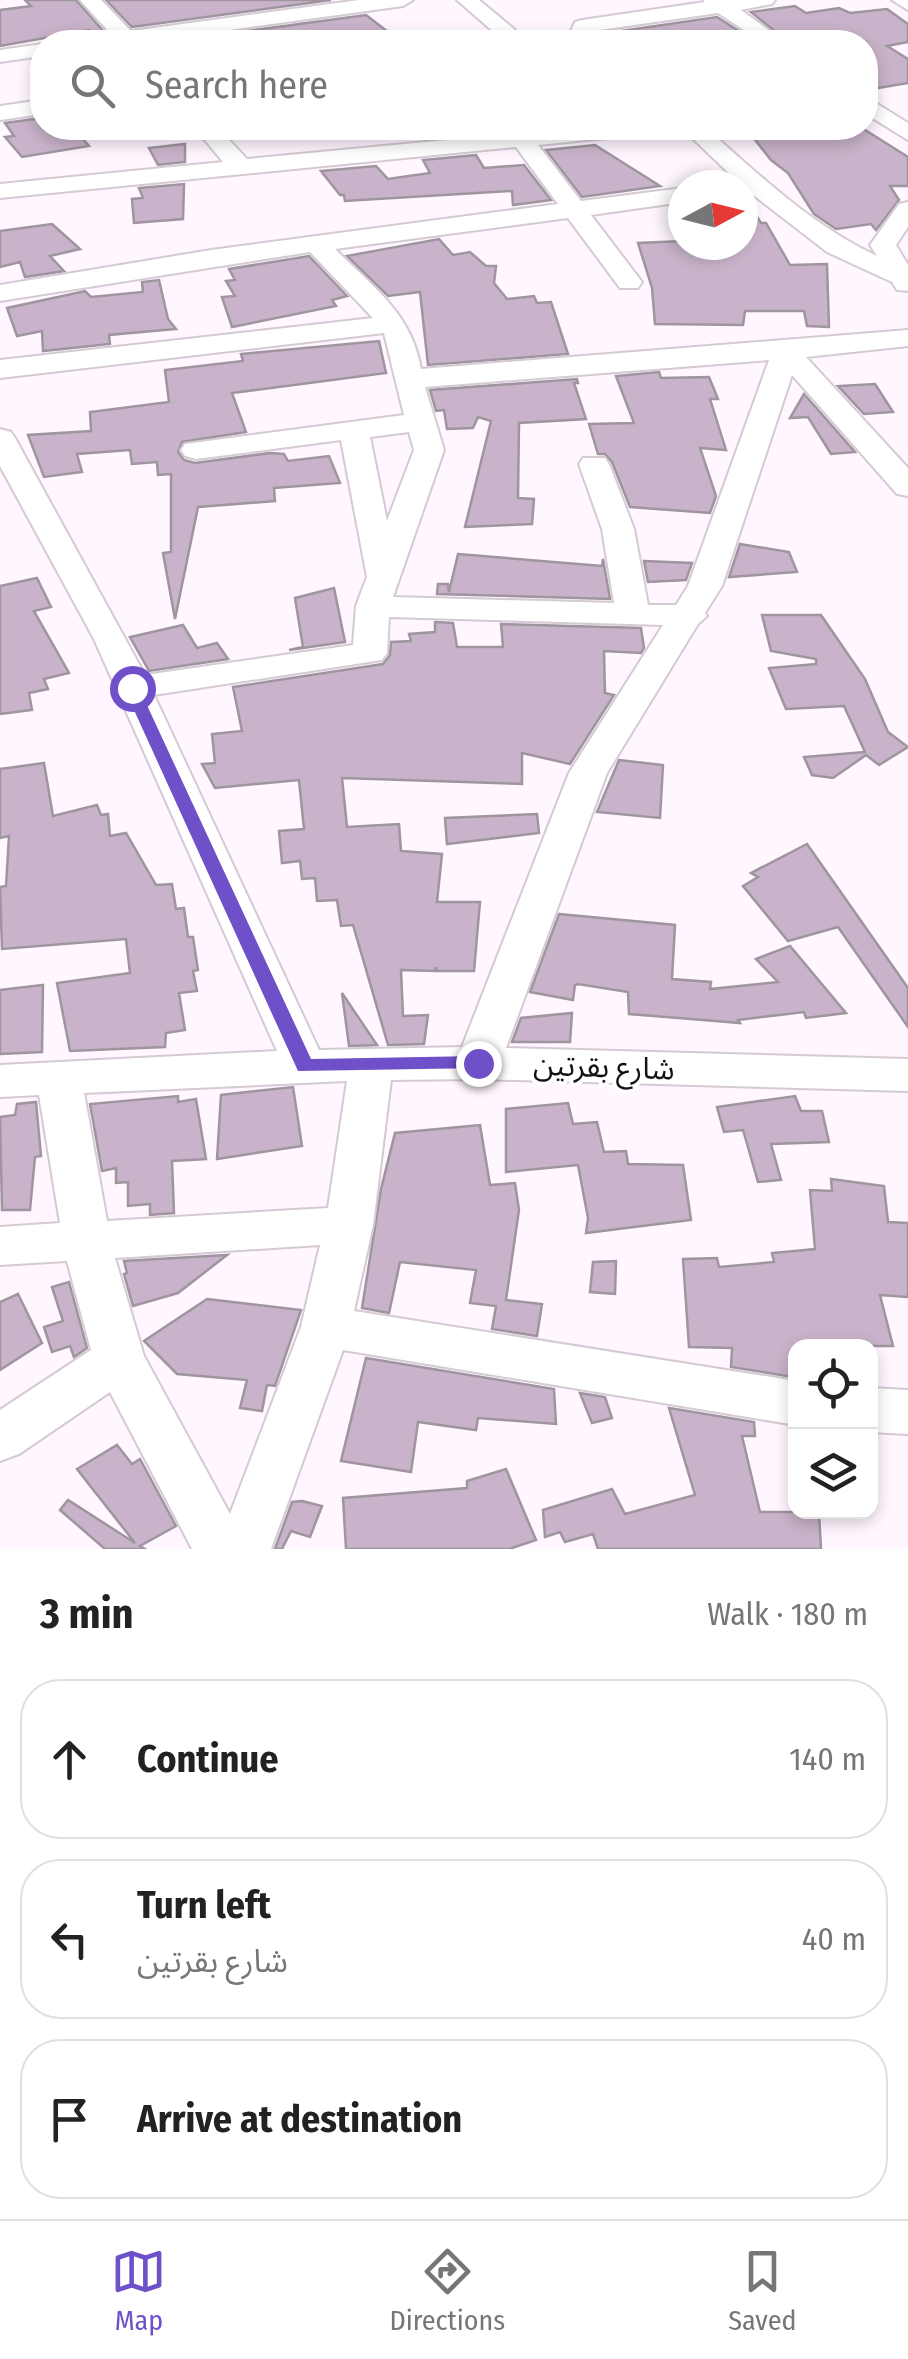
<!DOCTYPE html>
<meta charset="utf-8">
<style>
body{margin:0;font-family:"Fira Sans Condensed","Noto Sans Arabic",sans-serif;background:#f6f6f6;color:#222}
.controls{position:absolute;right:30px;bottom:30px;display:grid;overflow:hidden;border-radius:20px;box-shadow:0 5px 15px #0003}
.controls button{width:90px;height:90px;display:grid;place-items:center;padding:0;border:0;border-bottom:2px solid #e0e0e0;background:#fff;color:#222;font:50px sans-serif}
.compass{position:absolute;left:668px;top:170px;width:90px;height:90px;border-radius:50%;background:#fff;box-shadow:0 5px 15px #0003;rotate:83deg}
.stop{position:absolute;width:30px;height:30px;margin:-22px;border:8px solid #6e50c9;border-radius:50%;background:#fff}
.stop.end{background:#6e50c9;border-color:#fff;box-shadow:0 2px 10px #0008}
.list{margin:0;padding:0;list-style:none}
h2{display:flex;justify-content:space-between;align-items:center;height:130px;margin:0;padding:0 40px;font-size:42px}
h2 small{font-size:32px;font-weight:400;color:#767676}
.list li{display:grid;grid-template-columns:65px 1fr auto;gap:30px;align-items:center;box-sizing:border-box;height:160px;margin:0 20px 20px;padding:0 20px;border:2px solid #e0e0e0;border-radius:40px}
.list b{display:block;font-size:38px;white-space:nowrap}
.list p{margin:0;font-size:32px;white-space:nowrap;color:#767676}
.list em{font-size:32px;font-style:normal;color:#767676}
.icon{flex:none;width:55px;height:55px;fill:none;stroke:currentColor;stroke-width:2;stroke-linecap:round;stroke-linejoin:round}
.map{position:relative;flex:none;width:908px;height:1549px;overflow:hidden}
.search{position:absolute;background:#fff;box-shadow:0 5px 15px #0003;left:30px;right:30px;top:30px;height:110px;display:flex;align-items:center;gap:25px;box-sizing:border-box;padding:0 35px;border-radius:40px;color:#767676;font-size:38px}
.sheet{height:670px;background:#fff}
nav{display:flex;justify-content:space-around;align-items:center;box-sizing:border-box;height:140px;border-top:2px solid #e0e0e0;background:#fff;font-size:28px;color:#767676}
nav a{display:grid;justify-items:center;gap:5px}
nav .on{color:#6e50c9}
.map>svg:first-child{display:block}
.building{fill:#c9b3ca;stroke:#9e959f;stroke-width:2.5}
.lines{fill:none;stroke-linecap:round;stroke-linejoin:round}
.minor-casing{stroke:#d4cad4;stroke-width:4}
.minor{fill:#fff;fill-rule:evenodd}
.route{fill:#6e50c9}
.labels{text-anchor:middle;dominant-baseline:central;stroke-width:8;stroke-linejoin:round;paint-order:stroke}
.street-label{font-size:30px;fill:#151215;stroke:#fff}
</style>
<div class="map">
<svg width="908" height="1549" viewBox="0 0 908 1549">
<rect width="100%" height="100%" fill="#fff6ff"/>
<g class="building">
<path d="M25 0H76L104 32 93 34 89 30 0 46V10L31 6Z"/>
<path d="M106 0H331L132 27Z"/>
<path d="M795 6 806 13 839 8 850 13 887 9 908 24V42L887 46 908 59V83L866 90V42H788L751 12Z"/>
<path d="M366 15 392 35 351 42 335 38 309 42H166Z"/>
<path d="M717 17 756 42H608L607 39V33Z"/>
<path d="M42 118V128H73L89 146 22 157 5 137 14 136 5 123Z"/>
<path d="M767 128H862L908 157V186H890L899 200 876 230 871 224 836 229 814 214 788 173 771 160 748 131 770 130Z"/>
<path d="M185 144V162L158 165 149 148Z"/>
<path d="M595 145 660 186 582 197 546 150Z"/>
<path d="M476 155 484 168 524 165 551 200 513 205 512 191 345 201 344 195H340L321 171 376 166 388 179 430 173 423 160Z"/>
<path d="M184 184 183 219 134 223 132 199 143 198 139 188Z"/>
<path d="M745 198 761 223H766L790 265 827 264 829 327 807 326 804 311H745L743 325 655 324 652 288 638 243 683 241V245H743Z"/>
<path d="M52 224 80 249 50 256 64 271 25 277 20 262 0 267V231Z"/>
<path d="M439 239 453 255 470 252 486 266H496L494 283 507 299 534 296 537 303 551 302 568 354 428 365 420 292 388 296 347 256Z"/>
<path d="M309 256 347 296 332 300 336 306 232 327 222 297 235 296 226 281 235 280 229 269Z"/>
<path d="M159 280 168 319 176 329 109 335 110 344 43 351 42 331 17 336 7 308 85 291 91 297 143 292 142 282Z"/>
<path d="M379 341 386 373 232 393 246 432 182 442 178 452 184 460 195 463 270 453 284 454 288 461 329 456 340 483 274 488 275 501 198 507 175 619 163 553 171 552V474L158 475 157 462 132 464 130 450 77 454 82 472 44 477 28 435 91 431 90 412 169 402 165 370 243 361 241 354Z"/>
<path d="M659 372 661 378 709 377 718 399H710L726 450 700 448 716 496 710 513 630 507 612 462 605 454H598L589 424 634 423 616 376Z"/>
<path d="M577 379 578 383H574L586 419 519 423 518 498 534 499 532 524 465 527 491 421 478 417 473 428 447 429 444 410 436 411 430 390Z"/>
<path d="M875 384 893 412 864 414 838 386Z"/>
<path d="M804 394 855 452 831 454 808 417 790 418Z"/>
<path d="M740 544 789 552 797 572 729 577Z"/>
<path d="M458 554 602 566 603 559 610 599 437 594 438 584H448L449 592Z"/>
<path d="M644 561 692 563 686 580 648 582Z"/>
<path d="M37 578 51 607 34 611 69 673 44 679 48 689 29 693 32 710 0 714V586Z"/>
<path d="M334 588 345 642 289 650 303 647 295 598Z"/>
<path d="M762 615H821L865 679 888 732 908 747 879 765 866 755 833 778 812 775 804 757 865 752 844 706 786 709 769 668 816 664V659L771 651Z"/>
<path d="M435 622 453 623 457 647H503L501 624 641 628 644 648 641 653 604 651 605 693 614 695 570 764 522 753V784L342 778 347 827 399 824 401 851 442 854 437 902H480L474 971H436V967L435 971 401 970 403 1016 428 1015 424 1044 388 1045 353 925 341 926 337 900 317 901 315 878 302 879 300 861 282 863 279 831 304 829 299 780 215 788 202 764 215 763 212 734 242 731 233 687 383 664 390 655 391 642 411 641 409 634 435 632Z"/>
<path d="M183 625 197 648 217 643 228 659 149 671 130 637Z"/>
<path d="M619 760 663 765 660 818 597 812Z"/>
<path d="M44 763 53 816 97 805 101 815 108 814 110 836 126 833 156 885 172 884 176 909 184 908 188 937H193L198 970 193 971 197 991 179 993 185 1030 166 1033 165 1047 70 1051 57 983 130 973 126 939 2 949 0 887 6 886 9 836 0 838V769Z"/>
<path d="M537 814 539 833 447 844 445 818Z"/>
<path d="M807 844 908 988V1027L838 927 788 941 743 886 758 877 751 873Z"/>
<path d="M559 914 675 925 672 979 711 982 710 989 778 982 756 959 790 946 846 1013 806 1018 804 1012 738 1020 740 1023 629 1014 628 992 578 984 575 985 573 1000 530 992Z"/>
<path d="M43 985 42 1052 0 1054V990Z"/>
<path d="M342 993 377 1045 349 1046Z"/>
<path d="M572 1013 570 1042H512L521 1018Z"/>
<path d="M293 1087 302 1146 217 1159 221 1095Z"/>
<path d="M178 1096V1102L196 1099 206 1159 172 1161 174 1213 150 1215V1204L128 1206V1182L116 1183V1168L102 1171 90 1104Z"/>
<path d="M795 1096 801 1111H822L829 1142 771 1144 781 1180 758 1182 743 1130 724 1132 717 1107Z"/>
<path d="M36 1102 41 1156 35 1157 30 1210H2L0 1117 15 1115 17 1104Z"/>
<path d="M568 1103 573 1124 597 1122 604 1152 626 1151 628 1164 683 1165 691 1220 586 1233 588 1218 578 1165 506 1172V1109Z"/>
<path d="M480 1125 490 1185 515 1183 519 1210 506 1300 542 1304 537 1336 492 1329 496 1306 470 1303 476 1270 400 1262 389 1313 362 1308 381 1189 395 1133Z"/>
<path d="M831 1179 884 1186 888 1222 908 1223V1297L880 1295 893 1346H796L793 1377 731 1367 732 1348 689 1347 683 1259 717 1258 719 1267 774 1262 772 1253 815 1249 810 1190 832 1191Z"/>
<path d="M227 1255 178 1293 133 1306 124 1274 127 1273 124 1261Z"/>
<path d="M616 1261 615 1294 590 1292 593 1262Z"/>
<path d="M69 1282 87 1348 74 1357 70 1346 52 1352 44 1327 63 1321 52 1287Z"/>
<path d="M18 1294 42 1343 0 1370V1302Z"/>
<path d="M207 1299 301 1310 275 1386 267 1385 262 1411 240 1408 247 1380 177 1374 144 1341Z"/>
<path d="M366 1358 554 1389 556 1424 478 1418 476 1430 418 1422 411 1472 341 1461Z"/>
<path d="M580 1393 605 1397 612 1418 592 1423Z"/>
<path d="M669 1408 754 1422 755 1436H742L760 1512H819L821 1549H598L593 1534 565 1542 560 1532 545 1537 543 1510 612 1489 625 1514 695 1495Z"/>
<path d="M117 1445 132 1464 140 1459 176 1526 140 1546 145 1549H105L60 1510 68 1500 135 1543 77 1469Z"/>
<path d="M506 1469 536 1540 509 1549H346L343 1498 467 1488V1481Z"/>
<path d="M302 1501 322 1506 310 1537 291 1531 282 1549H275L292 1502Z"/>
</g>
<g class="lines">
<defs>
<g id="minor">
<path d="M80 0H101L131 31 359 0H413L403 6 142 42H90L93 38 111 34Z"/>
<path d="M457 0H479L514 29 517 33 514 42H494L496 34Z"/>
<path d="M703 0H775L772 4 741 10 785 42H762L718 13 593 31 605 42H583L571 31 575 22 582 20 705 2Z"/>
<path d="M892 0H908V10Z"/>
<path d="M42 44V56L0 62V50Z"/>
<path d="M866 97 908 123V140L866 114Z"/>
<path d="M42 100V114L0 120V106Z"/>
<path d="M195 128H218L247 159 572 128H648L637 135 538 145 581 201 683 188V202L591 215 642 282 638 288H620L568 218 335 249C373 287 412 314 421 369L908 330V346L806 357 908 468V496L897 494 792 375 722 586 705 613 707 616 698 624 607 773 506 1048 908 1059V1091L478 1079 391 1080 373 1225 354 1311 796 1381V1425L343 1350 271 1549H192L110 1392 19 1454 0 1461V1410L91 1350 67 1261 0 1265V1227L60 1223 39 1095 0 1097V1065L277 1051 94 639 0 466V429L11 432 15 438 145 675 353 645 356 606 367 577 341 440 196 459 185 456 181 450 185 444 404 415 384 333 0 378V360L373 318 310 252 0 301V285L211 250 558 204 516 147 0 198V184L223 162ZM769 360 688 586 676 605H648L634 529 609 464 605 458H583L579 464 602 529 614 603 393 597 444 450 425 387ZM409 432 414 450 387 521 370 437ZM389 617 663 625 569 773 462 1047 319 1050 154 695 382 660 387 653ZM347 1081 328 1208 107 1221 84 1093ZM320 1245 301 1327 230 1514 144 1356 115 1258Z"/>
<path d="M682 128H706C759 175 812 226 877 256L870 245 899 204 908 202V227L896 245 908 265V291L897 290 892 282 827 252 752 194 743 195V185H733L738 182Z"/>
<path d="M870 1388 908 1390V1434L870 1432Z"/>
</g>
</defs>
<use href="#minor" class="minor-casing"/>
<use href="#minor" class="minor"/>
</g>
<path class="route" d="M132 684 139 688 311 1059 478 1056 488 1063 485 1068 298 1071 124 688Z"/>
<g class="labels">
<g class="street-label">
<text transform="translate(604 1067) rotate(2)">شارع بقرتين</text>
</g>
</g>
</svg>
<div class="controls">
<button><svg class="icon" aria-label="locate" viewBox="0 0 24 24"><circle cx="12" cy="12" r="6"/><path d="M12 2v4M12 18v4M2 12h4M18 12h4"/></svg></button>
<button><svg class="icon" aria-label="layers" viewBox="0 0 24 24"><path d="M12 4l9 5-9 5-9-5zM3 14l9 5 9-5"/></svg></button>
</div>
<svg class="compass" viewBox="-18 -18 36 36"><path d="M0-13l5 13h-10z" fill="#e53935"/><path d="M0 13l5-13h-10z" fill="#767676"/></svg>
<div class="stop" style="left:132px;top:688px"></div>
<div class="stop end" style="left:478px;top:1063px"></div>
<div class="search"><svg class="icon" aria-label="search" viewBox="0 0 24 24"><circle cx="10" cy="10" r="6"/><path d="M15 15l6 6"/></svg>Search here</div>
</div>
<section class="sheet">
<h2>3 min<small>Walk · 180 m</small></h2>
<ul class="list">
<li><svg class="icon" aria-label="ahead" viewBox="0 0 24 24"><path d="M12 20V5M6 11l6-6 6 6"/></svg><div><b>Continue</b></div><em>140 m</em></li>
<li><svg class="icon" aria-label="left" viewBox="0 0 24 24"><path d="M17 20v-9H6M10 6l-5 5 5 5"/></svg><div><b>Turn left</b><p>شارع بقرتين</p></div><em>40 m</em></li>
<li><svg class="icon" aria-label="arrive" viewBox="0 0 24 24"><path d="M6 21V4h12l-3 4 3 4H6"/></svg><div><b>Arrive at destination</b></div></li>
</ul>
</section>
<nav>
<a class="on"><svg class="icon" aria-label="map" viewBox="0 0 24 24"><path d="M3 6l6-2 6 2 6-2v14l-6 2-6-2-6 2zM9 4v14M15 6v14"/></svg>Map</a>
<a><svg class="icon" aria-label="directions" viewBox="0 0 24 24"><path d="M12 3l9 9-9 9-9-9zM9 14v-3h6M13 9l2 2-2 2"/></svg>Directions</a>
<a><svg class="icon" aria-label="saved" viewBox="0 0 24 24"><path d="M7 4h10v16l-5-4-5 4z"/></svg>Saved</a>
</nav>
